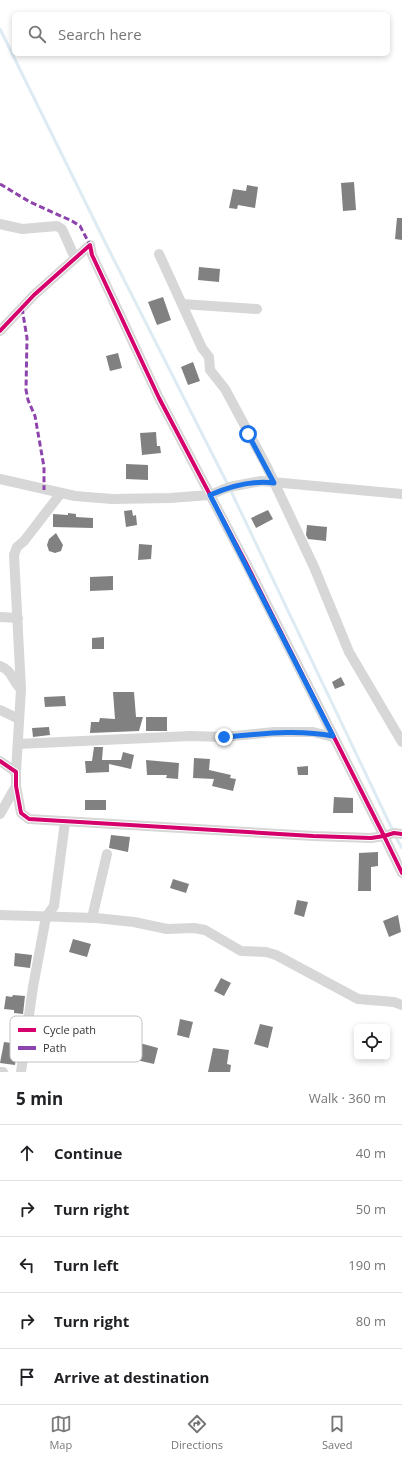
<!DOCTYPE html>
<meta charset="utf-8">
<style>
body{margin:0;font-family:"Open Sans",sans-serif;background:#f2f2f2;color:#202124}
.controls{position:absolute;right:12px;bottom:12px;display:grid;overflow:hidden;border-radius:6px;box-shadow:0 2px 6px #0003}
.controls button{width:36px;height:36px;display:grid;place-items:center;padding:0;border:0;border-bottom:1px solid #e0e0e0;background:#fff;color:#202124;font:20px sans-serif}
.stop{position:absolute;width:12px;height:12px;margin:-9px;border:3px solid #1a73e8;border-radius:50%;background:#fff}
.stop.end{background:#1a73e8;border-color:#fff;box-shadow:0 1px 4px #0008}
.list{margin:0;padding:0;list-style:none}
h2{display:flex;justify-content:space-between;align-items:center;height:52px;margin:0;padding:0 16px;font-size:17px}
h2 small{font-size:13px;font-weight:400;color:#757577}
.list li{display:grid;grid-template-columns:26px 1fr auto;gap:12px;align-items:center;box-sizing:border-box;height:56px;padding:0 16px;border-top:1px solid #e0e0e0}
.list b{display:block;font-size:15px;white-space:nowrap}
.list em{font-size:13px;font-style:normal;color:#757577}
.icon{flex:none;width:22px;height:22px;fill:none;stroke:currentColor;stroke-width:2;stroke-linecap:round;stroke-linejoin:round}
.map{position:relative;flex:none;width:402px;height:1072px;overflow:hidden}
.search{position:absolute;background:#fff;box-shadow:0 2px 6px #0003;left:12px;right:12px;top:12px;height:44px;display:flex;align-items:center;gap:10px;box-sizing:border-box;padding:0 14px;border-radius:6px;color:#757577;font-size:15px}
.sheet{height:332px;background:#fff}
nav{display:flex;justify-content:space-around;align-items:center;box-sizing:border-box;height:56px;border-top:1px solid #e0e0e0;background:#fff;font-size:11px;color:#757577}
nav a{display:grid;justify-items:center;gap:2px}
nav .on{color:#7a7a7a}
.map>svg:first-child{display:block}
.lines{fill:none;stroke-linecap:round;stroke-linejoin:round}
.stream{stroke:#ddebf3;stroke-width:3}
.building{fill:#818181}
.street{stroke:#d7d7d7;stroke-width:10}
.quiet{stroke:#8e44ad;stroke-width:3;stroke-dasharray:6 3;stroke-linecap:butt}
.cycleway-casing{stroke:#fff;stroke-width:6}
.cycleway{stroke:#d6006c;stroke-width:4}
.route{stroke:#1a73e8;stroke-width:5}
.key{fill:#fff;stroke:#c2c2c2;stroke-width:1}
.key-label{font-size:11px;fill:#333}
</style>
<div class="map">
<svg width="402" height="1072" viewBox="0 0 402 1072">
<rect width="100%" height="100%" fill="#fff"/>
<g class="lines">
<g class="stream">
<path d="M0 29 107 246 229 487 393 831"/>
<path d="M395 836 402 848"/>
</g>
</g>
<g class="building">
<path d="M354 182 356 210 343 211 341 183Z"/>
<path d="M247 185 258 187 255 208 238 205 237 209 229 208 233 189 246 191Z"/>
<path d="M397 218H402V240L395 239Z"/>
<path d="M199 267 220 269 219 282 198 280Z"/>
<path d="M163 297 171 320 157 325 148 302Z"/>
<path d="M118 353 122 368 110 371 106 356Z"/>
<path d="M193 362 200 381 188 385 181 367Z"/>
<path d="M156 432 157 446H160L161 453 142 455 140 433Z"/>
<path d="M126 464 148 465V480L126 479Z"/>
<path d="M132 510 133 516 136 515 137 525 126 527 124 511Z"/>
<path d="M268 510 273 519 256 528 251 518Z"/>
<path d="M68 513 76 514V517L93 518V528L53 527V514L68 515Z"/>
<path d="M307 525 327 527 326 541 308 539 306 535Z"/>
<path d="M56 533 63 545 61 551 55 553 49 551 47 545 49 539Z"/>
<path d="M139 544 152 545 151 559 138 560Z"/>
<path d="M113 576V590L90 591V577Z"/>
<path d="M104 637V649H92V638Z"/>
<path d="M341 677 345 685 335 689 332 682Z"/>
<path d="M113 692H134L136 717H143L139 731 90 733 91 722H99L100 718 115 719Z"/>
<path d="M65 696 66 706 45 707 44 697Z"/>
<rect x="146" y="717" width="21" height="14"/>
<path d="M49 727 50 735 33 737 32 728Z"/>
<path d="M94 747H103L102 760H121L123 752 134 755 131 769 109 764V772L86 773 85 761H92Z"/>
<path d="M194 758 210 759 209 770 231 775 230 778 236 779 233 791 212 786 214 779 193 778Z"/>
<path d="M146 760 179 763 178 779 166 778 167 775H147Z"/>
<path d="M308 766V775H298L297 767Z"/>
<path d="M334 797 353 798V813H333Z"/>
<rect x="85" y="800" width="21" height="10"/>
<path d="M111 835 130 837 128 852 109 848Z"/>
<path d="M378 852V866L371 867V891H358L359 853Z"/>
<path d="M173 879 189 884 186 893 170 888Z"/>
<path d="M297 900 308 902 304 917 294 914Z"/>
<path d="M398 915 401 932 389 937 383 921Z"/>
<path d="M73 939 91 944 87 957 69 952Z"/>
<path d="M15 953 32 955 30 968 14 966Z"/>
<path d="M221 978 231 983 224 996 214 991Z"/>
<path d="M13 995 25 996 23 1014 14 1013V1010L4 1009 6 996 12 997Z"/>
<path d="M180 1019 193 1022 189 1038 177 1035Z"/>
<path d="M260 1024 273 1027 268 1048 254 1044Z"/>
<path d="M4 1042 18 1044 15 1065 0 1063Z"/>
<path d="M136 1042 158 1048 154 1064 132 1059Z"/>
<path d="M213 1048 229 1050 227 1064 231 1065 230 1072H208Z"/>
</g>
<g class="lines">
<g class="street">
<path d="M0 224 22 229 57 226 62 229 75 258"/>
<path d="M159 254 202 348 209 357 210 370 225 389 266 465 314 567 349 652 402 742"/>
<path d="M182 304 257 309"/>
<path d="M0 331 34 295 90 245 92 255 159 398 247 565 384 836 394 833 402 834"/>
<path d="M0 479 75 496 112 499 170 498 210 495 229 487 261 481 402 494"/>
<path d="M0 617 18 618"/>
<path d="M0 666C13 671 12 681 21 689"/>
<path d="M0 710 19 719"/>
<path d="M18 744 190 736 224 737 274 732H313L333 737"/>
<path d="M0 761 16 772V786L21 813 29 819 313 836 371 838 384 836 402 873"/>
<path d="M16 772 21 689 14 555 17 547 24 541 61 493"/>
<path d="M0 814 16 786"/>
<path d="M0 915 96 918 134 922 167 929 194 928 205 930 241 951 266 952 276 955 358 999 394 1002 402 1005"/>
<path d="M92 918 107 854"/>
<path d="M0 1072H3"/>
<path d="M21 1072 33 987 46 917 54 906 65 822"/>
</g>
<g class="quiet">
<path d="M0 184 30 202 72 221 80 226 90 245"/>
<path d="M22 308 27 338 26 390 28 400 35 416 44 467V490"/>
</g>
<defs>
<g id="cycleway">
<path d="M0 331 34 295 90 245 92 255 159 398 247 565 384 836 394 833 402 834"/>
<path d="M0 761 16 772V786L21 813 29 819 313 836 371 838 384 836 402 873"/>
</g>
</defs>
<use href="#cycleway" class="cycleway-casing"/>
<use href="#cycleway" class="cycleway"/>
</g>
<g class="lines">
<path class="route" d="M224 737C260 734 297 729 333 736L210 495C231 486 252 480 274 483L248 434"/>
</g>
<rect x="10" y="1016" width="132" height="46" rx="6" class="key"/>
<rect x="18" y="1028" width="18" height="4" fill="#d6006c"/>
<rect x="18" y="1046" width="18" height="4" fill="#8e44ad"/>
<g class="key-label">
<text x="43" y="1034">Cycle path</text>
<text x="43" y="1052">Path</text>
</g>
</svg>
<div class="controls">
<button><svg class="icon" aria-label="locate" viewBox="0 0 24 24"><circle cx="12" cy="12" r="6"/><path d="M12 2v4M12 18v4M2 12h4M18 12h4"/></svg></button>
</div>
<div class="stop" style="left:248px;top:434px"></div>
<div class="stop end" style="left:224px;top:737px"></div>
<div class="search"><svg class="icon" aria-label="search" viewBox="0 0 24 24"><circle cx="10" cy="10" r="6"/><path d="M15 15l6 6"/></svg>Search here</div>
</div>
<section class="sheet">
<h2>5 min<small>Walk · 360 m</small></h2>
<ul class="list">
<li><svg class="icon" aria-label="ahead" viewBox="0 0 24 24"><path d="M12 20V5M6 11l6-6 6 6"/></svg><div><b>Continue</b></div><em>40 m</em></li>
<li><svg class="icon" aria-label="right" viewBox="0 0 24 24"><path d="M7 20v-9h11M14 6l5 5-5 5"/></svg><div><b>Turn right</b></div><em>50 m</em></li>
<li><svg class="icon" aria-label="left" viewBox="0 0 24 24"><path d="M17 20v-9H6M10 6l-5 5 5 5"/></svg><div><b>Turn left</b></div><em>190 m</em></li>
<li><svg class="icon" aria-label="right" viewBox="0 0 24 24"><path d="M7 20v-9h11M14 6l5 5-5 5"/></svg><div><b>Turn right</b></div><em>80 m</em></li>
<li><svg class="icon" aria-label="arrive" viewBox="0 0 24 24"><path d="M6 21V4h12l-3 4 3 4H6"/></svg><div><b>Arrive at destination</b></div></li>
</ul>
</section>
<nav>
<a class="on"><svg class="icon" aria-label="map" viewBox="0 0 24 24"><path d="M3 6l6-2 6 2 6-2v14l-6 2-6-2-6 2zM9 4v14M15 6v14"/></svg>Map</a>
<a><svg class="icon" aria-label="directions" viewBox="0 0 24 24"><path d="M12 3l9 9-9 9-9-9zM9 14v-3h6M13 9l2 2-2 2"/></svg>Directions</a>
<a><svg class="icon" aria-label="saved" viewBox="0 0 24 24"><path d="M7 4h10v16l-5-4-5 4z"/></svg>Saved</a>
</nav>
